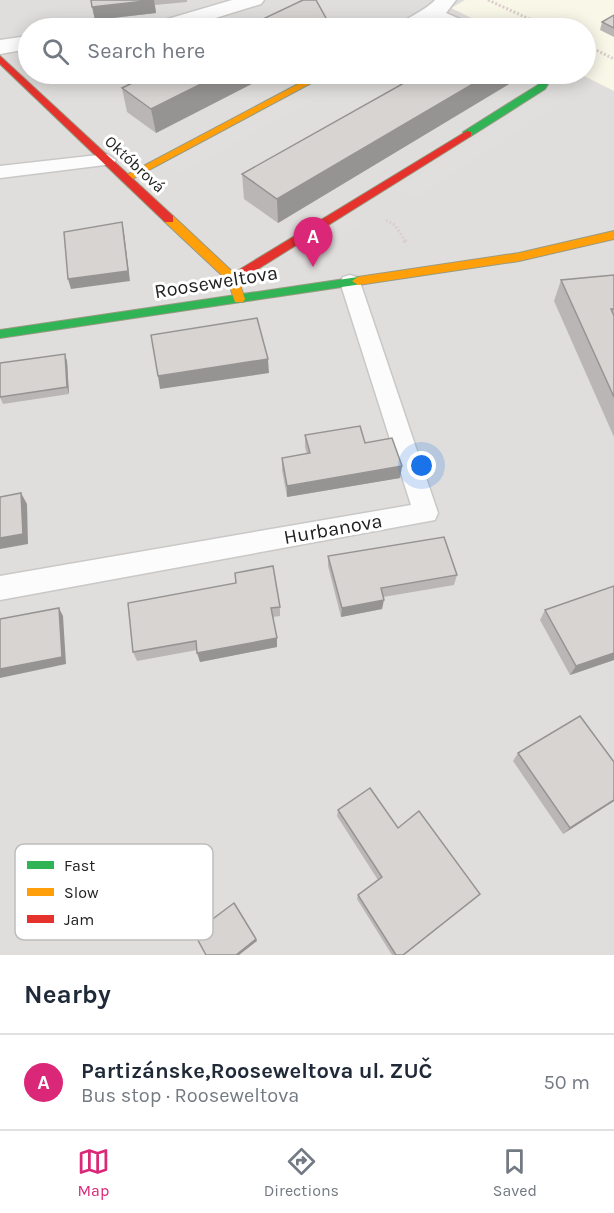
<!DOCTYPE html>
<meta charset="utf-8">
<style>
body{margin:0;font-family:Karla,sans-serif;background:#f2f2f3;color:#1f2937}
.you{position:absolute;left:422px;top:466px;width:21px;height:21px;margin:-15px;border:4px solid #fff;border-radius:50%;background:#1a73e8;box-shadow:0 0 0 9px #1a73e833}
.badge{display:grid;place-items:center;width:39px;height:39px;border-radius:50%;background:#db2777;color:#fff;font-size:20px;font-weight:700}
.pin{position:absolute;translate:-50% -50px;filter:drop-shadow(0 2px 3px #0008)}
.pin::after{content:'';position:absolute;top:32px;width:21px;height:18px;background:inherit;clip-path:polygon(0 0,100% 0,50% 100%)}
.list{margin:0;padding:0;list-style:none}
h2{display:flex;justify-content:space-between;align-items:center;height:78px;margin:0;padding:0 24px;font-size:26px}
h2 small{font-size:20px;font-weight:400;color:#747a83}
.list li{display:grid;grid-template-columns:39px 1fr auto;gap:18px;align-items:center;box-sizing:border-box;height:96px;padding:0 24px;border-top:2px solid #e0e1e3}
.list b{display:block;font-size:22px;white-space:nowrap}
.list p{margin:0;font-size:20px;white-space:nowrap;color:#747a83}
.list em{font-size:20px;font-style:normal;color:#747a83}
.icon{flex:none;width:33px;height:33px;fill:none;stroke:currentColor;stroke-width:2;stroke-linecap:round;stroke-linejoin:round}
.map{position:relative;flex:none;width:614px;height:955px;overflow:hidden}
.search{position:absolute;background:#fff;box-shadow:0 3px 15px #0003;left:18px;right:18px;top:18px;height:66px;display:flex;align-items:center;gap:15px;box-sizing:border-box;padding:0 21px;border-radius:33px;color:#747a83;font-size:22px}
.sheet{height:174px;background:#fff}
nav{display:flex;justify-content:space-around;align-items:center;box-sizing:border-box;height:84px;border-top:2px solid #e0e1e3;background:#fff;font-size:16px;color:#747a83}
nav a{display:grid;justify-items:center;gap:3px}
nav .on{color:#db2777}
.map>svg:first-child{display:block}
.residential{fill:#dfdedc;fill-rule:evenodd}
.education{fill:#f8f7e8}
.parking{fill:#e0dfde}
.lines{fill:none;stroke-linecap:round;stroke-linejoin:round}
.lane-casing{stroke:#c9c8c7;stroke-width:3}
.street-casing{stroke:#c9c8c7;stroke-width:3}
.fast-casing{stroke:#999a82;stroke-width:2}
.slow-casing{stroke:#999a82;stroke-width:2}
.jam-casing{stroke:#999a82;stroke-width:2}
.path-far1{stroke:#dccecd;stroke-width:3;stroke-dasharray:2 2;stroke-linecap:butt}
.path{stroke:#dccecd;stroke-width:4;stroke-dasharray:3 3;stroke-linecap:butt}
.lane{fill:#fdfcfc;fill-rule:evenodd}
.street{fill:#fdfcfc;fill-rule:evenodd}
.fast{fill:#30b455;fill-rule:evenodd}
.slow{fill:#ff9f0a;fill-rule:evenodd}
.jam{fill:#e5322d;fill-rule:evenodd}
.wall{fill:#b9b6b5}
.shaded-wall{fill:#969493}
.building{fill:#d7d4d2;stroke:#969493;stroke-width:1.5}
.labels{text-anchor:middle;dominant-baseline:central;stroke-width:6;stroke-linejoin:round;paint-order:stroke}
.far-street-label{font-size:16px;fill:#222;stroke:#fff}
.street-label{font-size:20px;fill:#222;stroke:#fff}
.key{fill:#fff;stroke:#bdbdbd;stroke-width:1.5}
.key-label{font-size:16px;fill:#222}
</style>
<div class="map">
<svg width="614" height="955" viewBox="0 0 614 955">
<rect width="100%" height="100%" fill="#f0eeeb"/>
<path class="residential" d="M0 0H614V955H0ZM28 28H586V74H28Z"/>
<path class="education" d="M465 0H614V91L580 74H586V28H492L451 8Z"/>
<g class="parking">
<path d="M557 87 581 89 420 195 394 190Z"/>
<path d="M307 88 330 92 183 171 162 165Z"/>
<path d="M343 216 365 221 302 262 279 257Z"/>
</g>
<g class="lines">
<defs>
<g id="lane">
<path d="M107 154 116 160 113 164 0 178V166Z"/>
<path d="M350 275 357 277 360 282 438 513 435 520 0 600V576L411 505 340 282 343 277Z"/>
</g>
<g id="street">
<path d="M232 0H264L261 4 183 28H151L154 23Z"/>
<path d="M435 0H456L446 13 469 23 471 28H445L433 23 423 28H397C402 19 424 12 435 0Z"/>
<path d="M28 36V49L0 54V40Z"/>
</g>
<g id="fast">
<path d="M538 74H546L551 79 545 89 471 136H463V132L538 85 541 79Z"/>
<path d="M358 277 364 281 362 284 0 338V330Z"/>
</g>
<g id="slow">
<path d="M317 74H328L130 180 126 181 121 178Z"/>
<path d="M169 215 173 216 237 276 245 299 243 302H235L228 281 165 222 164 219Z"/>
<path d="M614 231V239L519 261 358 285 352 281 358 277 519 253Z"/>
</g>
<g id="jam">
<path d="M0 56 173 216V222H165L0 64Z"/>
<path d="M467 131 471 132V136L237 282H229V276Z"/>
</g>
</defs>
<use href="#lane" class="lane-casing"/>
<use href="#street" class="street-casing"/>
<use href="#fast" class="fast-casing"/>
<use href="#slow" class="slow-casing"/>
<use href="#jam" class="jam-casing"/>
<g class="path-far1">
<path d="M488 0 549 28"/>
<path d="M586 45 614 59"/>
<path d="M386 220 395 225 405 241"/>
</g>
<path class="path" d="M404 240 408 245"/>
<use href="#lane" class="lane"/>
<use href="#street" class="street"/>
<use href="#fast" class="fast"/>
<use href="#slow" class="slow"/>
<use href="#jam" class="jam"/>
</g>
<g class="wall">
<path d="M91 0H187V2L155 5 156 13 95 20Z"/>
<path d="M614 15V37L600 30 602 22Z"/>
<path d="M151 74H271L156 133 127 112 122 88Z"/>
<path d="M420 74H526L278 223 244 199 242 174Z"/>
<path d="M614 275V437L554 301 561 280Z"/>
<path d="M67 361 69 394 3 404 0 397Z"/>
<path d="M305 435 365 443 402 466 400 478 287 497 282 470V458L307 454 305 447Z"/>
<path d="M328 556 457 575 454 585 383 597 382 609 341 617 328 566Z"/>
<path d="M128 603 280 607V616L273 617 277 647 200 662 197 650 137 661 133 652Z"/>
<path d="M545 610 614 660 570 675 540 620Z"/>
<path d="M518 753 614 801 563 834 513 761Z"/>
<path d="M338 810 398 828 476 898 404 955H392L357 899 358 895 378 880 337 816Z"/>
</g>
<g class="shaded-wall">
<path d="M154 0 156 13 95 20 92 7Z"/>
<path d="M327 20 326 28H310Z"/>
<path d="M221 74H271L156 133 151 109Z"/>
<path d="M490 74H526L278 223 277 199Z"/>
<path d="M122 222 124 232 130 281 71 289 68 279Z"/>
<path d="M65 354 67 361 69 394 67 387Z"/>
<path d="M268 359 269 373 160 389 158 376Z"/>
<path d="M402 466 400 478 287 497V486Z"/>
<path d="M21 493 27 504 28 544 0 549V538Z"/>
<path d="M384 600 382 609 341 617 342 608Z"/>
<path d="M59 608 63 616 66 664 0 678V669Z"/>
<path d="M277 638V647L200 662 197 653Z"/>
<path d="M614 653V660L570 675 576 666Z"/>
<path d="M614 800V801L563 834 570 828Z"/>
<path d="M480 894 404 955H403Z"/>
<path d="M256 939 257 941 239 955H236Z"/>
</g>
<g class="building">
<path d="M91 0H154L92 7Z"/>
<path d="M303 0H316L327 20 310 28H244Z"/>
<path d="M614 15V28L602 22Z"/>
<path d="M151 74H221L151 109 122 88Z"/>
<path d="M420 74H490L277 199 242 174Z"/>
<path d="M122 222 128 271 68 279 64 232Z"/>
<path d="M614 275V309H611L614 316V397L561 280Z"/>
<path d="M257 318 268 359 158 376 151 335Z"/>
<path d="M65 354 67 387 0 397V363Z"/>
<path d="M360 426 365 443 392 438 402 466 287 486 282 458 310 453 305 435Z"/>
<path d="M21 493 23 534 0 538V497Z"/>
<path d="M444 537 457 575 381 588 384 600 342 608 328 556Z"/>
<path d="M273 566 280 607 271 608 277 638 197 653 196 641 133 652 128 603 236 583 235 573Z"/>
<path d="M614 586V653L576 666 545 610Z"/>
<path d="M59 608 62 657 0 669V619Z"/>
<path d="M580 716 614 762V800L570 828 518 753Z"/>
<path d="M370 788 398 828 419 811 480 894 403 955H396L358 895 382 877 338 810Z"/>
<path d="M234 903 256 939 236 955H206L194 933Z"/>
</g>
<g class="labels">
<g class="far-street-label">
<text transform="translate(135 164) rotate(43)">Októbrová</text>
</g>
<g class="street-label">
<text transform="translate(216 282) rotate(-9)">Rooseweltova</text>
<text transform="translate(333 529) rotate(-10)">Hurbanova</text>
</g>
</g>
<rect x="15" y="844" width="198" height="96" rx="9" class="key"/>
<rect x="27" y="861" width="27" height="8" fill="#30b455"/>
<rect x="27" y="888" width="27" height="8" fill="#ff9f0a"/>
<rect x="27" y="915" width="27" height="8" fill="#e5322d"/>
<g class="key-label">
<text x="64" y="871">Fast</text>
<text x="64" y="898">Slow</text>
<text x="64" y="925">Jam</text>
</g>
</svg>
<div class="you"></div>
<div class="pin badge" style="left:313px;top:267px">A</div>
<div class="search"><svg class="icon" aria-label="search" viewBox="0 0 24 24"><circle cx="10" cy="10" r="6"/><path d="M15 15l6 6"/></svg>Search here</div>
</div>
<section class="sheet">
<h2>Nearby<small></small></h2>
<ul class="list">
<li><span class="badge">A</span><div><b>Partizánske,Rooseweltova ul. ZUČ</b><p>Bus stop · Rooseweltova</p></div><em>50 m</em></li>
</ul>
</section>
<nav>
<a class="on"><svg class="icon" aria-label="map" viewBox="0 0 24 24"><path d="M3 6l6-2 6 2 6-2v14l-6 2-6-2-6 2zM9 4v14M15 6v14"/></svg>Map</a>
<a><svg class="icon" aria-label="directions" viewBox="0 0 24 24"><path d="M12 3l9 9-9 9-9-9zM9 14v-3h6M13 9l2 2-2 2"/></svg>Directions</a>
<a><svg class="icon" aria-label="saved" viewBox="0 0 24 24"><path d="M7 4h10v16l-5-4-5 4z"/></svg>Saved</a>
</nav>
